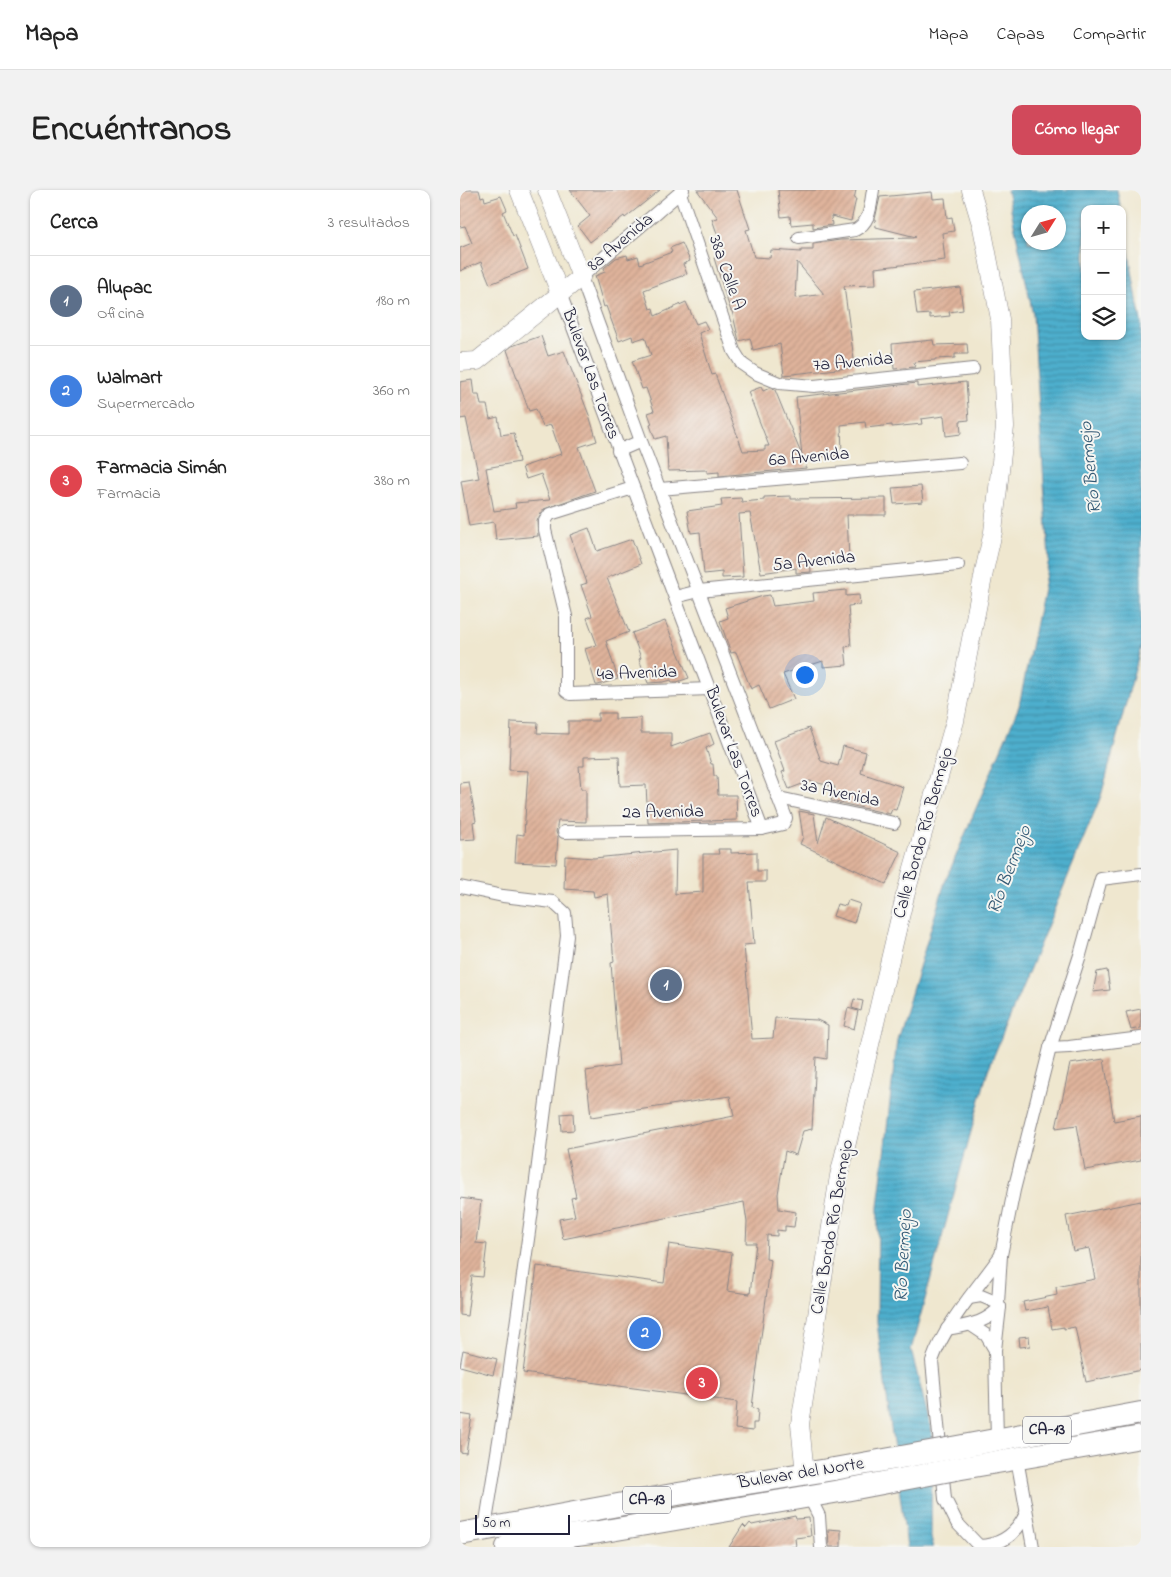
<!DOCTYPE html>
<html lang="es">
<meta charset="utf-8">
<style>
body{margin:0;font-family:"Indie Flower",sans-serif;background:#f2f2f2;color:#222}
.controls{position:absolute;right:15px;top:15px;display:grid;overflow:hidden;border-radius:10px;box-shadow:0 1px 4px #0004}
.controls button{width:45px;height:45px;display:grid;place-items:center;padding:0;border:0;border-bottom:1px solid #e0e0e0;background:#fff;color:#222;font:25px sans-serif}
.compass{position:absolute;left:561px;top:15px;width:45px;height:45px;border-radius:50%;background:#fff;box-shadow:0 1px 4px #0004;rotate:53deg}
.scale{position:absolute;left:15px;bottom:12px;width:95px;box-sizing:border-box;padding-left:5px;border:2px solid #22223b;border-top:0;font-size:14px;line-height:18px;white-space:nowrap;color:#22223b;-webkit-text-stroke:4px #f6f6f2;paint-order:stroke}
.you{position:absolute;left:344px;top:484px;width:18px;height:18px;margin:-12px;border:4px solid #fff;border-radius:50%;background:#1a73e8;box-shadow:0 0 0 8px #1a73e833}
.badge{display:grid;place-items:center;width:32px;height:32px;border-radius:50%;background:#d1495b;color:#fff;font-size:16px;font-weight:700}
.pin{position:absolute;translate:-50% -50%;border:2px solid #fff;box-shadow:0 1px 5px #0006}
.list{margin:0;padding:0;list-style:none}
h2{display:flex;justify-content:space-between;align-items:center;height:65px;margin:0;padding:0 20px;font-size:21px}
h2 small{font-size:16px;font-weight:400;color:#767676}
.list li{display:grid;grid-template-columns:32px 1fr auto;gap:15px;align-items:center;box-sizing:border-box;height:90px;padding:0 20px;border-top:1px solid #e0e0e0}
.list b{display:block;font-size:19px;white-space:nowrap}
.list p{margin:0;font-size:16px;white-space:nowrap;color:#767676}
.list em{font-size:16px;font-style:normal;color:#767676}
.icon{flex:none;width:28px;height:28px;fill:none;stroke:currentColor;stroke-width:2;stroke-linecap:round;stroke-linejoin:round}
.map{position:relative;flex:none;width:681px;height:1357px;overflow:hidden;border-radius:10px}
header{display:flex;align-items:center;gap:30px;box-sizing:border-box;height:70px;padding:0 25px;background:#fff;border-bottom:1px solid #e0e0e0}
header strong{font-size:24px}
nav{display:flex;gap:28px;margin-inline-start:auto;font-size:18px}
.intro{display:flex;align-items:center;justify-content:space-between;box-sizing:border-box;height:120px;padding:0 30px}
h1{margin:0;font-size:35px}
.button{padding:12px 22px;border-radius:10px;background:#d1495b;color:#fff;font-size:18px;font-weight:700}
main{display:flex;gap:30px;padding:0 30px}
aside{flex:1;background:#fff;border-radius:10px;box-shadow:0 1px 4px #0004}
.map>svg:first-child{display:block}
.water{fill:url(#water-rules);stroke:#386884;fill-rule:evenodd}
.building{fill:url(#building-hatch);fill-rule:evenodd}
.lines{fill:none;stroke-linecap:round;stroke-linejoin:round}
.street-casing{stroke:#888485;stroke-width:14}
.secondary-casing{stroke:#888485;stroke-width:19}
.highway-casing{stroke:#888485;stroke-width:24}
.street{stroke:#fff;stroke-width:12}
.secondary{stroke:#fff;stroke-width:18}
.highway{stroke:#fff;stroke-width:22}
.highway-bridge-casing{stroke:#888485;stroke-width:24;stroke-linecap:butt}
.highway-bridge{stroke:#fff;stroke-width:22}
.labels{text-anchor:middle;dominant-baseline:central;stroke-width:4;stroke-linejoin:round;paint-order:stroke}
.shield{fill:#f6f6f2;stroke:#626272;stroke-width:1}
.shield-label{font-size:16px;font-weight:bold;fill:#22223b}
.street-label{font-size:18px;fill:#22223b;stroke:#f6f6f2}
.water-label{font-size:19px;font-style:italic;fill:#345a75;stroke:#f6f6f2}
</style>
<header>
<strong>Mapa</strong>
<nav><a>Mapa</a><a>Capas</a><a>Compartir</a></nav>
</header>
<div class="intro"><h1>Encuéntranos</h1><a class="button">Cómo llegar</a></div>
<main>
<aside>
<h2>Cerca<small>3 resultados</small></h2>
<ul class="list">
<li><span class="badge" style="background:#5c6f8a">1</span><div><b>Alupac</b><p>Oficina</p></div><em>180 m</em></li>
<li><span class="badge" style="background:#3f7fe0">2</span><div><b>Walmart</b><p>Supermercado</p></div><em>360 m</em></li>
<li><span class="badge" style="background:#e0444e">3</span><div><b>Farmacia Simán</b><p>Farmacia</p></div><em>380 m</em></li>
</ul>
</aside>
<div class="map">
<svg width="681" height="1357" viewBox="0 0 681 1357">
<defs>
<pattern id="water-rules" width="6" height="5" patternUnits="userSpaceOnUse" patternTransform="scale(1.25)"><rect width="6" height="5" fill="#4eafcd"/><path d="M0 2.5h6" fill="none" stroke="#408ea8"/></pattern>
<pattern id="building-hatch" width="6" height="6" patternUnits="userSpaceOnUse" patternTransform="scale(1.25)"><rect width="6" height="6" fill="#dfb39b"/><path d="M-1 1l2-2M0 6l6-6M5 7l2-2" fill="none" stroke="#bf9a86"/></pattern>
</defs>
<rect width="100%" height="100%" fill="#f6f6f2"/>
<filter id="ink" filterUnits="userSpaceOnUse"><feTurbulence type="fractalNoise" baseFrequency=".02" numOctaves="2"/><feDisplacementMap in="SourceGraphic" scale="10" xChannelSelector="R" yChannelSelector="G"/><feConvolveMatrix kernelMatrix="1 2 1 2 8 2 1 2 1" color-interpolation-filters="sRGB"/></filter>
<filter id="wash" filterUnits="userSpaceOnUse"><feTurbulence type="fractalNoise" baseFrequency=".0096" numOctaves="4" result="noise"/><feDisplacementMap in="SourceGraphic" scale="20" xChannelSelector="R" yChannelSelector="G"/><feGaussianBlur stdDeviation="1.12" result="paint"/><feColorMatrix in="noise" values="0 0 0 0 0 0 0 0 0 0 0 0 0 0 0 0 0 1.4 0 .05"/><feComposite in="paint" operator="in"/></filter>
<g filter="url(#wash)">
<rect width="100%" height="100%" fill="#efe7cf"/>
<path class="water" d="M547 0H657L661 19H625V146H662V24L681 132V457L641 606 528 880 451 1160 472 1242 471 1347 473 1357H447L417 1133 418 1017 437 850 485 692 559 516 589 369 573 125ZM568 22H598V52H568Z"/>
<g id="blocks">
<g class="building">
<path d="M0 0H19L21 7 24 6 25 11 41 6 47 20 43 22 53 46 55 45 68 79 30 94 21 72 0 81V58L12 53 5 36 0 37Z"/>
<path d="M110 0H200L165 28 164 26 130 52 118 36 130 26Z"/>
<path d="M237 0H277L290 39 286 40 294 67 310 68 311 60 341 62V60H353V54L380 50 452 48 456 47 416 37 415 29 420 7 472 2 473 9 485 8 487 28 492 27 494 41 482 43 485 70 415 78 416 95 384 96 395 177 324 185 320 154 293 160 290 148 279 151 272 121H271L266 107 254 68 258 66 256 57 261 55 252 29 258 28ZM337 72 364 104 335 108Z"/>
<path d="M318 0H396L394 9H396L391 31 371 26 372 35 353 38V33L331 35 330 26 321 27Z"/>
<path d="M222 53 230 71 223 74 227 84 184 100 190 119 193 118 195 126 226 112 236 134 244 131 248 139 239 143 252 185 255 184 283 261 305 260V256H309L288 202 301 197 303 201 310 198 315 200 342 266 336 207 457 193V197L506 192 509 230 500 231 501 244 486 246 484 226 461 229 462 234 432 237V235L406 238 405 232 381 235 382 265 345 267 346 278 259 286V282L247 283V280L208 281 206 246 195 249 190 235 192 234 188 223 194 221 186 198 182 199 172 171 191 165 185 147 173 151 172 146 159 151 146 116 144 117 135 86 145 82 144 78 156 68 167 65 168 69 178 66 180 74 212 62 210 58Z"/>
<path d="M500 97 503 120 489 122 490 126 470 128V124L457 125 454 102Z"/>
<path d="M81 146 88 166 104 161 129 225 137 251 119 257 135 301 84 319 77 330 78 346 36 350 34 332 9 336 1 291 19 288 6 228 0 229V192L12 190 14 205H19L21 215H27L30 229 38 227 41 245 54 243 59 272 26 278 34 321 56 318 55 313 90 310 81 284 66 289 62 277 101 264 91 235 83 237 76 219 69 221 47 160 52 156Z"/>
<path d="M473 150 474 155 507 154 508 164H495V168L475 169V170L454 172 455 177 434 179 432 154Z"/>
<path d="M461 296 463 312 434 314 432 298Z"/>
<path d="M331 306V309L426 308V325H387L389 369 350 371 351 382 336 383V378L301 383 290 323 279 324 283 387 262 388V382L244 384 240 342 231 343 227 321 262 316 261 309 281 308 282 312 304 310V307Z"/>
<path d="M129 338 137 361 172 349 181 374 147 388 169 442 146 451 158 489 138 495H136L125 459 137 455 127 428 132 426 121 395 127 393 110 345Z"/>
<path d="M386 400V406L399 405 400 415 388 416 391 456 385 457 387 475 363 477V471L323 484 334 509 309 519 299 495 291 499 276 462 271 463 260 431 268 428 265 418 303 406 310 405 313 416 354 411 353 403Z"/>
<path d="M205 431 229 488 217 492H212L211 490 204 492 188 493 179 469 181 468 172 443Z"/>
<path d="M138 523H155V529L181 528V543H211V557L250 543 254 554 246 558 251 574H253L254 586H257L258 605H276L277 630 188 633 186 595 160 596 159 566 124 567V576H119L121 599H126V632L98 631 96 642 98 647 96 674 55 672 57 644 64 645 68 581 49 580 51 532 78 533 77 543 108 544V531H138Z"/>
<path d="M349 538 361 571 378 576 383 556 406 562 401 583 443 597 436 620 432 619 430 624 371 611 375 597 350 591 329 599 322 582 325 581 314 551Z"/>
<path d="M9 592 16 631 13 632 15 649 0 650V593Z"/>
<path d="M339 621 354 624 358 653 366 627 441 662 426 694 340 654 343 647Z"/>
<path d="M258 659H271V663L297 662V681H306V692H289L294 754 284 755 292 849 313 848 315 828 357 830 368 835 367 869 356 867 352 939 343 941 336 965 325 961 318 1004 319 1019 336 1022 334 1037 325 1036V1041L317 1040V1046L307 1045 306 1069 311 1070 292 1217 298 1220 297 1233H293V1241L275 1239 277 1212 63 1183 77 1076 204 1093 209 1054 272 1063 267 1101 290 1104 296 1053H286L287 1032 284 1012 103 1049 99 1029 115 1026 111 1008 116 1007 106 959 274 926 270 906 131 927 126 881 159 876 151 773 154 772 148 704 134 707 133 701 104 699 105 666 134 668 216 660 215 704 243 702V664H259Z"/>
<path d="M388 710 400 714 394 733 373 726 377 714 386 716Z"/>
<path d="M647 780 650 800 633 802 637 782Z"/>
<path d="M394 809 403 811 401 821 392 818Z"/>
<path d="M388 818 398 821 394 839 384 836Z"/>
<path d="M681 819V838L671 840 666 822Z"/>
<path d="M644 869 654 931 681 926V970L625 980 617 935 596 938 610 874Z"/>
<path d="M113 923 114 940 102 941 101 924Z"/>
<path d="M0 1008 21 1011 16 1053 27 1054 23 1087 12 1086 7 1126 0 1125Z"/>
<path d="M681 1011V1180L626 1192 615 1137 604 1139V1137L592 1139 588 1117 565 1121 563 1112 597 1105 596 1097 635 1089 629 1058 613 1061 606 1026Z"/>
<path d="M569 1146 570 1156 560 1157 559 1147Z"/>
<path d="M3 1160 37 1169 33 1185 0 1176Z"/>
<path d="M0 1224 12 1226 6 1263 0 1262Z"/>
<path d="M335 1326 336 1329 349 1328 351 1346 335 1348 336 1357H269L283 1335 286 1338 290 1333 292 1335Z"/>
<path d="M368 1339 381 1340V1357H369Z"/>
</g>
</g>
</g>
<g filter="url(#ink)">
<use href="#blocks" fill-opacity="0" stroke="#888485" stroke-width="1"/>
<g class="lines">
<defs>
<g id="street">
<path d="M220 3 274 161 282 174 295 183 319 193 354 196 513 179"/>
<path d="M339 48 395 40C411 32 410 16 413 0"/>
<path d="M100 103C166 282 236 460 302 639"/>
<path d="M158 261 181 251"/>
<path d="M173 298 90 324 85 331V340L106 426V501L110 504 250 499"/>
<path d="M200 299 500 273"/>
<path d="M215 407 239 401 498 375"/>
<path d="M319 608 434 633"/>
<path d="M104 642 302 639 323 634 326 628 181 251 121 87 223 0"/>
<path d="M0 697 43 706 93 712 105 723 107 746 74 1006 46 1207 25 1338"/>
<path d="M590 858 609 857 681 848"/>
<path d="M509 1108 521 1106 538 1113"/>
<path d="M511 1135 526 1145 535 1160"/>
<path d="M487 1139C508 1135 525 1134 540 1117"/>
<path d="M537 1250 535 1160 540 1117 538 1113 541 1065 554 1000 590 858 620 765 641 689 681 684"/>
<path d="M557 1269 573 1357"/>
<path d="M349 1306 359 1326 361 1357"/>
<path d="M519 1356C542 1355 557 1344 566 1323"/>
<path d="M520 1357 497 1333 485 1309 472 1171C486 1132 517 1099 541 1065"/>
</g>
<g id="secondary">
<path d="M59 0 100 103"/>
<path d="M0 172 17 171 121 87 87 0"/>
<path d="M345 1284 340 1234 379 986 445 706 495 531 525 377 533 342 545 237 540 129 522 37 511 0"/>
</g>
<g id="highway">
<path d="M492 1258 681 1223"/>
<path d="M496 1279 681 1247"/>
<path d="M0 1344 218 1304 374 1279"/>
<path d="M47 1357 86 1349 139 1342 380 1301"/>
</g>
</defs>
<use href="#street" class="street-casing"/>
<use href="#secondary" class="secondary-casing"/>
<use href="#highway" class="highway-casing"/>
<use href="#street" class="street"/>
<use href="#secondary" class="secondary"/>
<use href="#highway" class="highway"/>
<defs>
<g id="highway-bridge">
<path d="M374 1279 492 1258"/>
<path d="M380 1301 496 1279"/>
</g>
</defs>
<use href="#highway-bridge" class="highway-bridge-casing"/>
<use href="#highway-bridge" class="highway-bridge"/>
</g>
</g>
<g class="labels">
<g class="shield">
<rect x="563" y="1226.5" width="48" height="27" rx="4"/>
<rect x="163" y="1296.5" width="48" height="27" rx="4"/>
</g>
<g class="shield-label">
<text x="587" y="1240">CA-13</text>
<text x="187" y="1310">CA-13</text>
</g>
<g class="street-label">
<text transform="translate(161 53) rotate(-40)">8a Avenida</text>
<text transform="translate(266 83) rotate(71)">38a Calle A</text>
<text transform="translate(393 173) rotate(-5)">7a Avenida</text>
<text transform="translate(130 184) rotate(70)">Bulevar Las Torres</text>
<text transform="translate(349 268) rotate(-5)">6a Avenida</text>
<text transform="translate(354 372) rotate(-6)">5a Avenida</text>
<text transform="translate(177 484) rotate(-2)">4a Avenida</text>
<text transform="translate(273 562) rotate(70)">Bulevar Las Torres</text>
<text transform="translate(380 604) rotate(12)">3a Avenida</text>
<text transform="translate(203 623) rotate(-1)">2a Avenida</text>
<text transform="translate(464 643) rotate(-74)">Calle Bordo Río Bermejo</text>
<text transform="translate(373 1037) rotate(-80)">Calle Bordo Río Bermejo</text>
<text transform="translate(341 1284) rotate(-9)">Bulevar del Norte</text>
</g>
<g class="water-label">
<text transform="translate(631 278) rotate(-96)">Río Bermejo</text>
<text transform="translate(550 680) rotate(-69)">Río Bermejo</text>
<text transform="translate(444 1066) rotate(-87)">Río Bermejo</text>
</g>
</g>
</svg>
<div class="controls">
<button>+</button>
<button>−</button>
<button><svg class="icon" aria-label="layers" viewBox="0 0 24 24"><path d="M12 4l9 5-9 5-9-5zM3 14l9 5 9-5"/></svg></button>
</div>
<svg class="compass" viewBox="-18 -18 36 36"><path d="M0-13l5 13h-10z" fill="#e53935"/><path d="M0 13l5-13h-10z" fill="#767676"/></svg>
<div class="scale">50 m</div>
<div class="you"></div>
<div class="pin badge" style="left:206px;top:795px;background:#5c6f8a">1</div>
<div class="pin badge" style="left:185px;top:1143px;background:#3f7fe0">2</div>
<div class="pin badge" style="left:242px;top:1193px;background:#e0444e">3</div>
</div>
</main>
